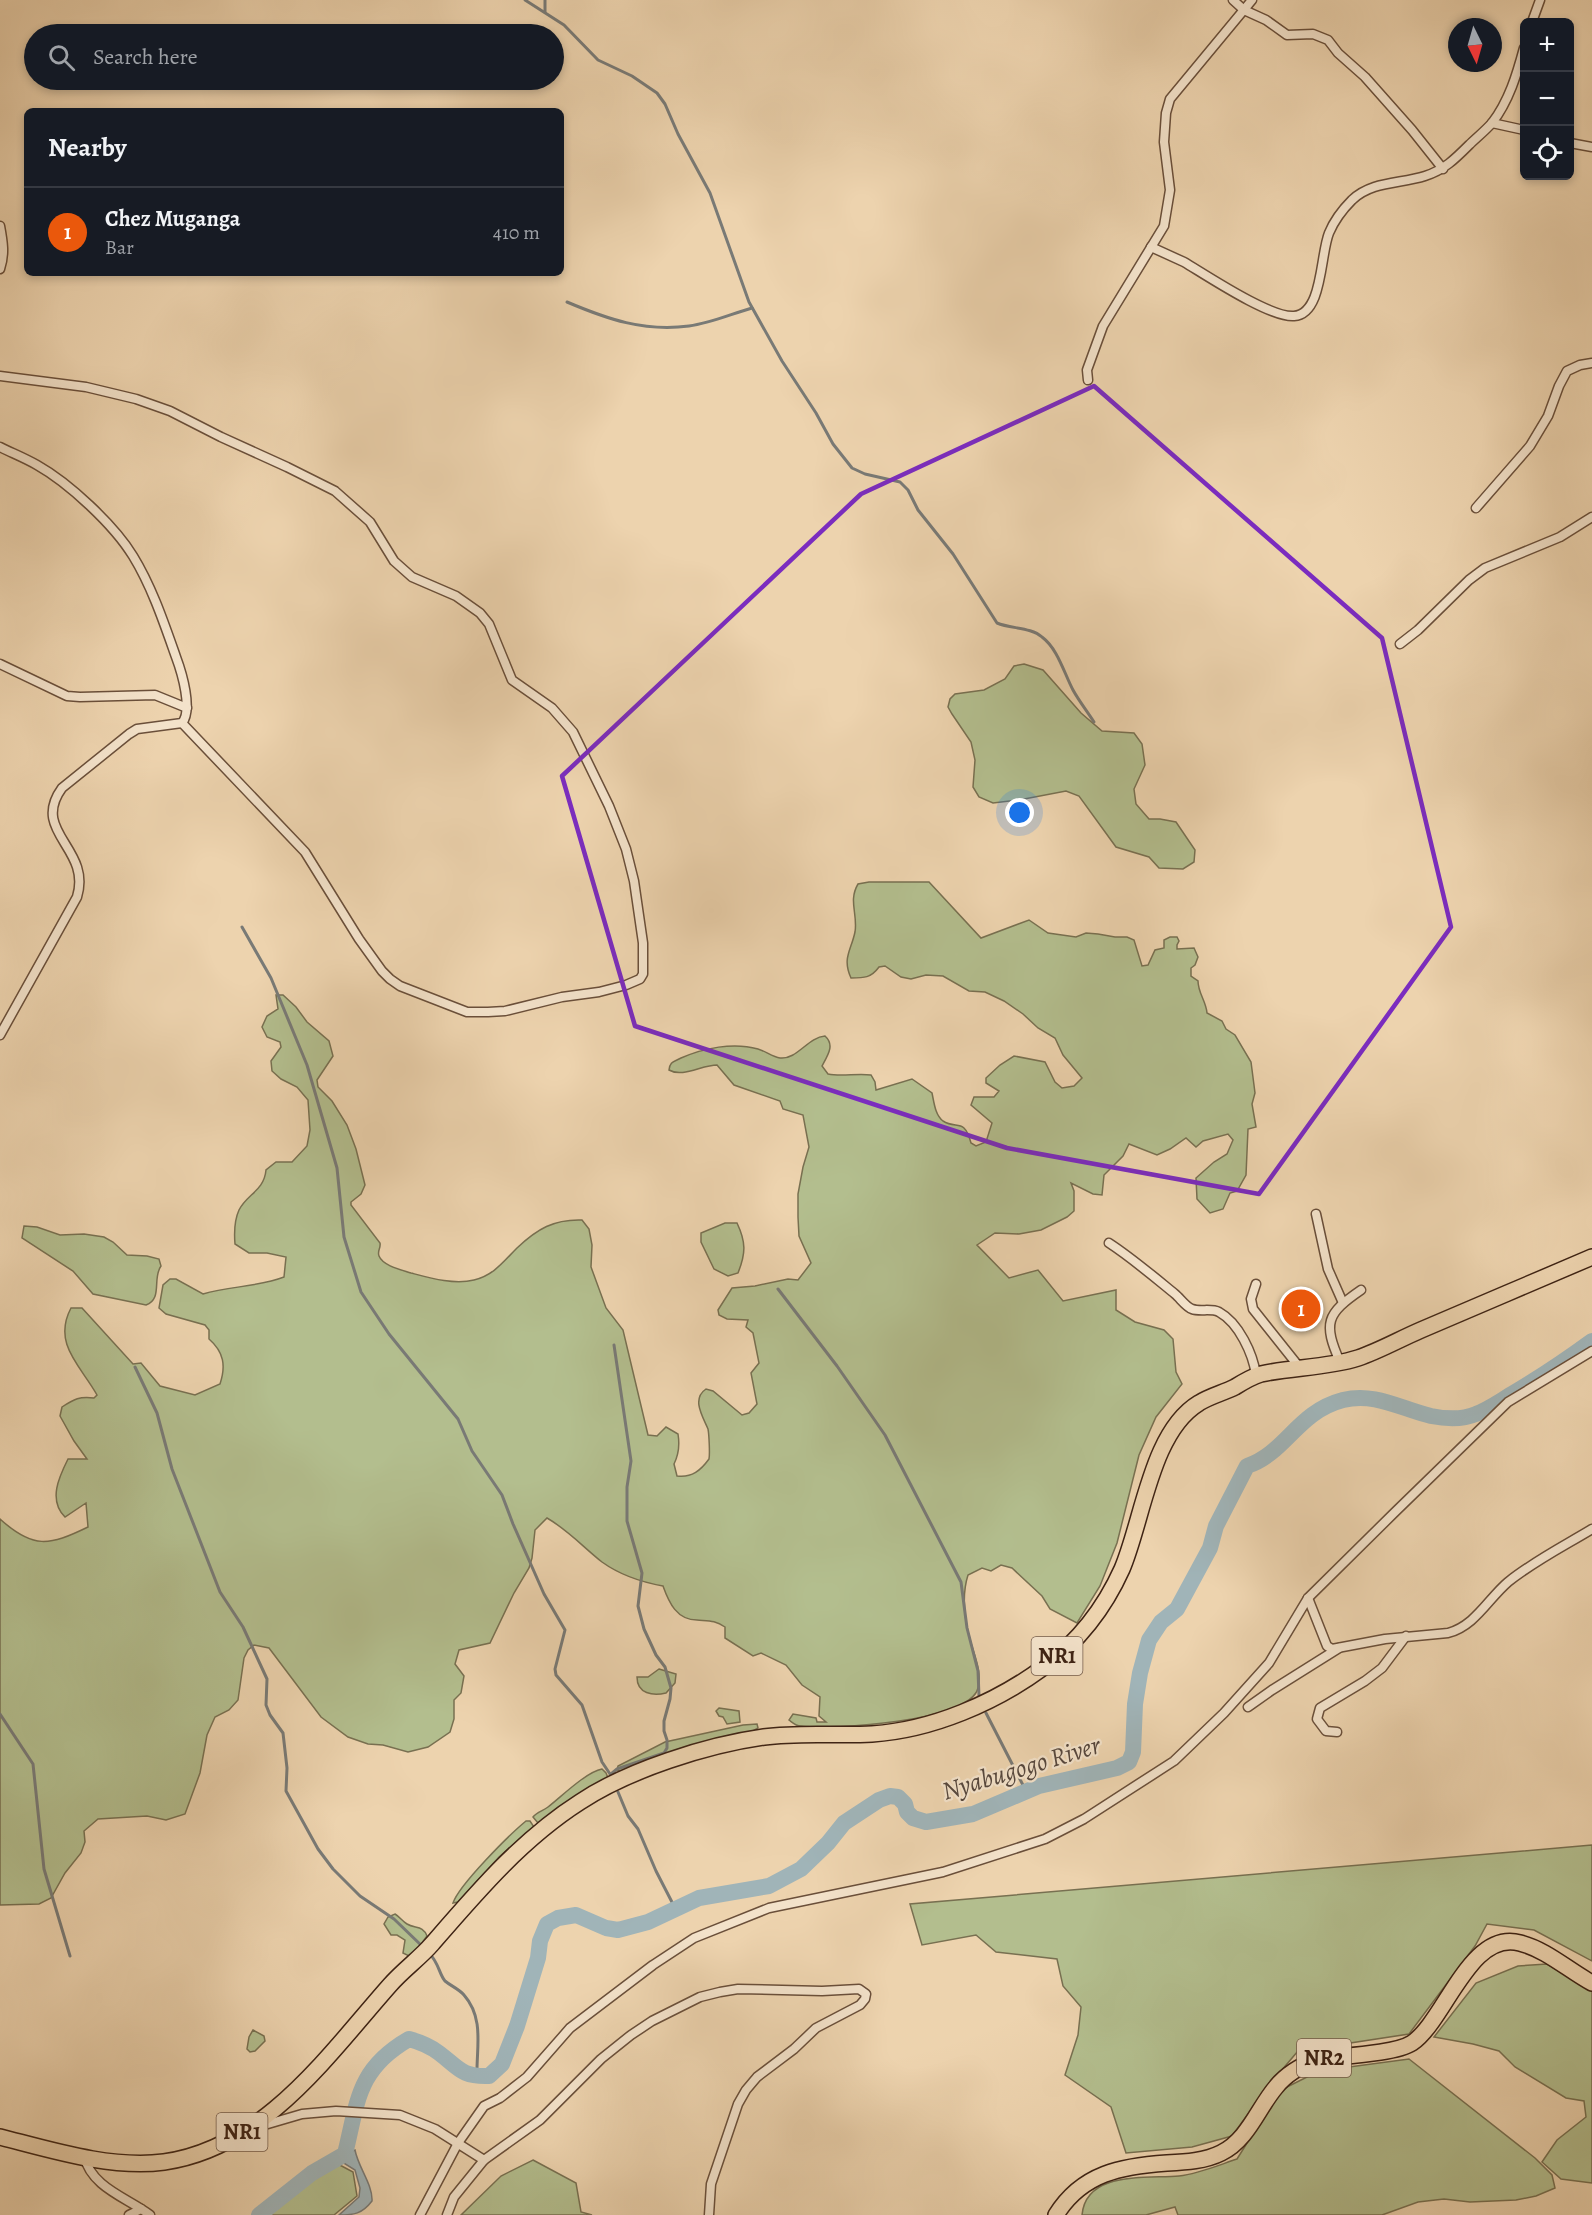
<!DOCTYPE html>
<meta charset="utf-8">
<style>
body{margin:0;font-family:Alegreya,serif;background:#20242c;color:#f1f3f6}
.controls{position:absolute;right:18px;top:18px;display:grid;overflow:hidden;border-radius:9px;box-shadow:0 3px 9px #0003}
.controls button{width:54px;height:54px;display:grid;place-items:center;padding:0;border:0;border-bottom:2px solid #363941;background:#171b24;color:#f1f3f6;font:30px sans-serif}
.compass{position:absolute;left:1448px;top:18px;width:54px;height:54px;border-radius:50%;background:#171b24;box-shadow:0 3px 9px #0003;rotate:175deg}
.you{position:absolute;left:1020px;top:813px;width:21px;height:21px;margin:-15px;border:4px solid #fff;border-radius:50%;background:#1a73e8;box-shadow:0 0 0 9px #1a73e833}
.badge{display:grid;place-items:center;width:39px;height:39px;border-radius:50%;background:#ea580c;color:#fff;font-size:20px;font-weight:700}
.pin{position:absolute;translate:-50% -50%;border:3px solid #fff;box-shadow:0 2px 6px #0006}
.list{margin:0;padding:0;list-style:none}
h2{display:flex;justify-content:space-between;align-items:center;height:78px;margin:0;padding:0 24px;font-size:26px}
h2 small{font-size:20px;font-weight:400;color:#9ea1a6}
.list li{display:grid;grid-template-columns:39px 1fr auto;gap:18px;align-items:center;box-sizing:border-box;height:90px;padding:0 24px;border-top:2px solid #363941}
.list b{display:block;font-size:22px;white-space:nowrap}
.list p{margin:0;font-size:20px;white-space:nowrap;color:#9ea1a6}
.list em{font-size:20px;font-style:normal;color:#9ea1a6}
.icon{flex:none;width:33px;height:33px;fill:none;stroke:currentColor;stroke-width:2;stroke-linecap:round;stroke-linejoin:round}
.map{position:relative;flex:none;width:1592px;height:2215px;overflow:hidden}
.search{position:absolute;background:#171b24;box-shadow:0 3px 9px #0003;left:24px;top:24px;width:540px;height:66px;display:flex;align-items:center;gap:15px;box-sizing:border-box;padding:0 21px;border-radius:33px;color:#9ea1a6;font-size:22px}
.panel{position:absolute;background:#171b24;box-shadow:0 3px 9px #0003;left:24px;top:108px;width:540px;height:168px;border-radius:9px}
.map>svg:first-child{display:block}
.green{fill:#b3be8e;stroke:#787051;stroke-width:1.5}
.water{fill:#a0b4b8;stroke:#797a76;stroke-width:1.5}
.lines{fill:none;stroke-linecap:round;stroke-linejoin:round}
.stream{stroke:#797a76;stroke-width:3}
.river{stroke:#a0b4b8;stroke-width:16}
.street-casing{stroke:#6a4f3a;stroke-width:11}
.highway-casing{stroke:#3e2314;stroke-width:18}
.street{stroke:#f3e2ca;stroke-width:8}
.highway{stroke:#edd3ae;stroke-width:15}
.marked{fill:none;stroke:#7b2cbf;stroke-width:4.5;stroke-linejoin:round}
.labels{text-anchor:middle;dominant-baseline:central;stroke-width:4.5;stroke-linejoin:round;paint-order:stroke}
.shield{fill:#f3e2ca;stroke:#745c4b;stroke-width:1.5}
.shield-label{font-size:22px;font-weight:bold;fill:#3e2314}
.water-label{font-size:26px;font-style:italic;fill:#56473d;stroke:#f3e2ca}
</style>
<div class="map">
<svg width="1592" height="2215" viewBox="0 0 1592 2215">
<rect width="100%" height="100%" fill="#edd3ae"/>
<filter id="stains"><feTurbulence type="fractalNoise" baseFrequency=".00333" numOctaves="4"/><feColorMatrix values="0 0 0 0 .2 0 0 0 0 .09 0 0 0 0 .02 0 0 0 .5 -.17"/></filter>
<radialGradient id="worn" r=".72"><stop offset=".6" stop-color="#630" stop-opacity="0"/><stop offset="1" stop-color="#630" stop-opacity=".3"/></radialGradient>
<g class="green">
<path d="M1024 664 1043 670 1081 713 1102 731 1134 733 1142 744 1145 765 1134 789 1136 804 1149 819H1160L1176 822 1195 850 1194 862 1183 869 1159 868 1149 857 1116 847 1079 796 1066 791 1019 800 993 803 979 797 973 787 975 760 971 742 952 714 948 707 950 699 955 694 984 690 1005 679 1014 666Z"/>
<path d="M869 882H929L981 938 1029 920 1048 933 1076 937 1086 933 1098 934 1115 937H1127L1134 940 1142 966 1148 965 1155 950 1164 948V940L1170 937H1177L1179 941 1177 945V949L1194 948 1198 957 1195 965 1191 968V976L1198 981C1198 993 1206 1001 1207 1013L1222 1021 1226 1029 1235 1035 1251 1062 1255 1093 1252 1104 1256 1127 1248 1129 1246 1175 1237 1191 1230 1193 1223 1209 1210 1213 1197 1199 1196 1178 1214 1162 1227 1154 1233 1140 1228 1134 1203 1141 1196 1147 1186 1138 1170 1149 1157 1155 1129 1144 1123 1156 1104 1175 1102 1195 1093 1194 1071 1183 1074 1191V1211L1067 1217 1041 1230 1019 1234 995 1233 977 1245 1009 1278 1038 1270 1063 1301 1116 1290V1310L1135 1322 1164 1330 1173 1339 1176 1372 1182 1384 1156 1417 1139 1455 1117 1543 1100 1586 1077 1623 1050 1609 1042 1596 1012 1568 1001 1565 991 1571 982 1568 968 1575C961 1597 965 1622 971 1643 975 1657 982 1673 978 1688 970 1722 831 1730 801 1726 796 1726 793 1723 789 1720L793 1714 816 1718 817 1722H826L819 1716 820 1697 802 1685 786 1665 761 1653 753 1656 725 1638V1627C715 1620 709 1621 697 1620 677 1620 669 1603 663 1586 641 1582 620 1575 602 1562 583 1547 568 1530 547 1518L535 1530 532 1558 529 1568 514 1593 490 1643 459 1650 455 1664 464 1676 461 1693 454 1700V1719L450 1732 428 1747 408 1752 383 1745 368 1744 348 1737 321 1717 269 1648 254 1645 248 1650 244 1658 238 1700 229 1710 215 1717 207 1735 200 1773 185 1814 166 1820 147 1816 98 1819 84 1831 85 1842 81 1853 65 1873 51 1898 39 1904 0 1905V1519C33 1549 49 1546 88 1527L86 1503 65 1517C48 1500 59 1477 68 1459H87L74 1441 60 1416 62 1407C74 1399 80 1396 94 1398L97 1395C81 1366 52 1344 71 1308H82L133 1364 141 1363 160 1386 195 1395 220 1384C226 1366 224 1352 209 1339V1330L205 1325 166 1314 159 1308 163 1285 170 1279H176L203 1294C230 1286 258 1287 284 1277L286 1257 267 1253H249L235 1244C234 1232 234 1221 239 1210 247 1194 264 1191 266 1170L276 1162H292L307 1146 310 1130 308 1100 297 1087 281 1079 272 1071 271 1061 281 1047 280 1042 267 1037 262 1027 267 1016 278 1009 276 995H283L296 1007 307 1022 329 1041 333 1056 317 1080 318 1087 332 1101 347 1125 356 1149 365 1185 361 1194 351 1202V1205L380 1243C381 1248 377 1251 379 1256 383 1266 402 1270 411 1273 430 1278 454 1285 474 1280 494 1275 503 1262 517 1248 537 1229 554 1219 582 1220L589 1229 592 1245 591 1267 606 1308 623 1330 648 1435 657 1436 666 1427 678 1434C680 1446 679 1454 674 1464L677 1476C692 1478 701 1470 709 1459 710 1454 709 1434 708 1429 703 1417 691 1399 706 1389L713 1391 742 1415 749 1413 757 1404 751 1373 759 1363 753 1333 746 1327 748 1320 727 1319 719 1315 718 1310 732 1288 755 1286 788 1279 798 1280 811 1263 799 1236 798 1217V1194L803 1167 809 1147 803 1115 783 1109 780 1101 734 1085 717 1065C702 1065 682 1078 669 1070 670 1061 674 1062 681 1058 704 1048 733 1042 758 1049 765 1051 773 1057 780 1058 797 1060 808 1037 825 1036 835 1045 828 1055 822 1066L828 1074C842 1077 856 1073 871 1075L875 1082 876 1090 912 1079 932 1093C934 1102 935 1115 943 1121 957 1130 964 1117 971 1143L976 1146 986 1142 992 1123 971 1105 974 1097H994L999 1091 986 1083V1078L1000 1065 1014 1056 1045 1062 1055 1082 1062 1088 1074 1086 1082 1078 1063 1055 1055 1038 1038 1028 1023 1014 1004 1001 985 992 969 991 943 976 926 975 911 979 901 977 885 966 879 967C871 978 864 978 851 978 842 958 851 951 855 932 858 914 848 901 858 884Z"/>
<path d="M725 1223H737C746 1242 746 1253 738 1273L728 1276 714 1269 701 1242V1233Z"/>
<path d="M24 1226 37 1227 60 1235 84 1234 104 1237 113 1242 127 1255 147 1256 159 1259 161 1266C152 1278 163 1299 146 1305L93 1294 73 1271 22 1238Z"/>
<path d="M659 1669 676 1674 675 1683 666 1693C653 1696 637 1694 637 1677H648Z"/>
<path d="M719 1708 739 1711 740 1722 727 1724 723 1717 719 1716 716 1711Z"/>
<path d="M757 1724 758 1728 753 1731 714 1739 621 1772 617 1770 618 1766 665 1742 743 1725Z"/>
<path d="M602 1769 606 1773 608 1778 580 1793 538 1823 533 1817C537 1812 543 1811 548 1807 561 1797 586 1772 602 1769Z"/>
<path d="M526 1821H530L534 1827 499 1857 458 1902 453 1903C459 1885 509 1835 526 1821Z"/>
<path d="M1592 1845V1961L1534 1930 1487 1924 1475 1946 1409 2034 1298 2051 1270 2084 1232 2136 1192 2147 1126 2153 1111 2107 1065 2075 1078 2035 1081 2007 1063 1986 1057 1959 996 1952 976 1935 922 1945 910 1904Z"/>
<path d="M395 1914C400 1917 402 1921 407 1924 415 1929 423 1925 427 1936L416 1951 409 1956 403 1953 405 1940 397 1935H391L384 1924 388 1917Z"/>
<path d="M1547 1964 1592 1991V2183L1561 2179 1542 2162 1557 2140 1586 2117 1584 2101 1566 2098 1515 2067 1499 2051 1473 2044 1434 2037 1476 1983 1518 1966Z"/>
<path d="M253 2030 264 2036 265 2041 255 2051 250 2052 247 2049 249 2037Z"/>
<path d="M1409 2059 1535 2158 1552 2175 1555 2188 1536 2196 1516 2200 1470 2202 1444 2199 1418 2202 1382 2215H1178L1175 2207 1146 2215H1082C1086 2170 1148 2179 1179 2176 1198 2174 1219 2165 1237 2159L1256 2129 1265 2102 1289 2086 1319 2071Z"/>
<path d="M533 2160 576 2183 581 2212 592 2215H461L501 2176Z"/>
<path d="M336 2163 353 2172 357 2196 334 2215H264L321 2171Z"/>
</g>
<path class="water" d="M355 2150C358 2167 373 2185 372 2201 362 2214 354 2215 339 2215L359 2197 360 2188 355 2170 342 2162 345 2154Z"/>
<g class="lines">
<g class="stream">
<path d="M525 0 564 25 598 60 632 76 657 93 665 104 678 134 710 193 749 302 782 361 816 413 833 444 852 468 865 474 900 482 908 490 918 510 953 554 997 623C1011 629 1031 627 1042 637 1058 649 1064 673 1073 690 1079 701 1087 711 1094 722"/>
<path d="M545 0V12"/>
<path d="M567 302C607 319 644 332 689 326 711 323 731 314 752 308"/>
<path d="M242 927 271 978 307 1065 337 1168 344 1237 361 1292 389 1334 458 1419 472 1451 502 1495 513 1524 544 1594 565 1630 555 1669 556 1675 582 1705 602 1762 612 1777"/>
<path d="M778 1289 837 1366 885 1435 961 1582 967 1628 978 1671 979 1696"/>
<path d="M135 1367 157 1413 172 1469 220 1592 243 1627 267 1679 266 1705 270 1715 283 1733 287 1768 286 1791 318 1849 333 1869 360 1896 394 1919 422 1946"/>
<path d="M986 1713 1026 1791"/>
<path d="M0 1714 33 1764 44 1869 70 1956"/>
<path d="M611 1774 617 1769 664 1753 667 1748V1740L664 1731V1721L670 1699 671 1688 665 1667 656 1655 644 1629 638 1606 642 1573 627 1521V1487L631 1461 614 1345"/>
<path d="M618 1792 628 1816 638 1829 656 1871 675 1908"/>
<path d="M429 1953C439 1963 439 1974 445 1981 451 1986 459 1989 464 1995 485 2019 476 2049 477 2077"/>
</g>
<path class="river" d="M259 2215 312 2173 345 2154C358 2101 357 2069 409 2039 420 2042 430 2046 439 2053 459 2068 461 2077 489 2076L502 2064 517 2026 538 1958 540 1941 547 1924 558 1918 576 1915 606 1928 618 1930 648 1922 699 1898 769 1886 801 1869 828 1843 844 1823 879 1800 890 1796 898 1797 905 1804 907 1812 913 1818 926 1822 973 1814 1039 1786 1117 1768 1129 1762 1133 1752 1135 1704 1140 1673 1149 1640 1161 1622 1177 1609 1210 1548 1216 1526 1247 1466C1286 1453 1297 1412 1343 1400 1375 1392 1401 1409 1431 1416 1446 1419 1462 1420 1476 1414 1489 1409 1500 1401 1512 1394 1539 1378 1566 1360 1592 1341"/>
<defs>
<g id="street">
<path d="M1233 0 1244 10 1266 20 1287 35 1313 34 1328 40 1338 53 1365 77 1412 130 1443 169"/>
<path d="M1532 22 1540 0"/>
<path d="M1492 123 1524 130"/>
<path d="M1570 143 1592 147"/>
<path d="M0 226C3 242 5 254 0 269"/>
<path d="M1151 247C1162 252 1173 257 1184 262 1206 275 1270 318 1294 316 1323 314 1320 255 1329 233 1334 221 1343 209 1352 200 1372 181 1400 184 1425 176 1444 170 1455 159 1469 145 1476 138 1485 131 1492 123 1509 101 1517 74 1524 48"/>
<path d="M0 376 86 387 136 399 170 411 221 437 287 467 335 491 370 522 394 561 412 577 456 596 480 613 489 624 512 680 552 708 573 732 609 806 626 849 634 881 643 943V974L640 979 626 985 599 992 562 997 505 1011 488 1012H467L400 986 390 979 382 971 359 939 305 852 182 723"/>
<path d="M1088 380 1087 370 1103 326 1164 226 1170 190 1164 142 1166 113 1170 99 1252 0"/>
<path d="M0 447C12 453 25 458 37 465 69 483 114 525 133 556 152 587 164 623 176 657 182 673 193 710 182 723L137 729 129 734 62 788C30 832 92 848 77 897L0 1035"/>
<path d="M1476 508 1530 446 1548 416 1559 386 1567 371 1580 365 1592 363"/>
<path d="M1400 644 1418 630 1469 580 1485 568 1560 537 1592 517"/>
<path d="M0 664 67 696 80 697 155 695 187 708"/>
<path d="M1316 1214 1328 1269 1343 1303"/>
<path d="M1109 1243C1132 1258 1153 1276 1175 1294 1180 1298 1186 1307 1192 1309 1200 1312 1211 1308 1219 1312 1239 1323 1253 1354 1256 1375"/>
<path d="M1256 1284 1251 1299 1253 1309 1300 1368"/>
<path d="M1340 1362C1323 1323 1326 1314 1361 1290"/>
<path d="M1308 1598 1327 1646 1332 1649 1385 1639 1448 1633C1475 1626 1488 1599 1508 1582 1534 1561 1564 1546 1592 1529"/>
<path d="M1248 1707 1272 1690 1339 1648"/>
<path d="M1337 1732 1326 1731 1317 1719 1320 1708 1365 1681 1382 1668 1406 1636"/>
<path d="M261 2126 302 2114 336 2111 400 2115 435 2129 484 2160"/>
<path d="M84 2156C92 2188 126 2197 150 2215"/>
<path d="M129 2215 141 2209"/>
<path d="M420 2215 458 2143 484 2106 500 2098 527 2077 570 2028 653 1965 694 1938 769 1908 943 1872 1045 1839 1084 1819 1174 1761 1224 1713 1269 1663 1308 1598 1394 1513 1508 1402 1592 1351"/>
<path d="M447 2215 454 2197 484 2160 540 2120 601 2059 631 2035 652 2021 700 1997 720 1992 738 1989 822 1991 859 1989 866 1994 865 1999 860 2005 816 2028 794 2049 757 2077 746 2090 738 2104 711 2184 709 2215"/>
</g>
<g id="highway">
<path d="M0 2137C51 2150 111 2169 164 2162 264 2148 328 2055 390 1985 403 1970 420 1958 432 1944 477 1892 522 1839 580 1802 628 1770 707 1745 764 1737 800 1732 836 1736 872 1734 932 1730 995 1703 1044 1667 1079 1641 1104 1609 1122 1569 1143 1520 1151 1432 1199 1403 1210 1396 1223 1393 1235 1387 1243 1382 1251 1377 1261 1374 1292 1367 1327 1368 1358 1358 1379 1351 1400 1339 1421 1330 1478 1306 1535 1281 1592 1257"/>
<path d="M1056 2215C1082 2173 1122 2166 1167 2163 1186 2162 1205 2161 1221 2153 1248 2140 1258 2108 1276 2087 1287 2073 1302 2065 1318 2059 1340 2056 1395 2054 1412 2043 1445 2021 1470 1929 1520 1943 1547 1950 1568 1970 1592 1983"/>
</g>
</defs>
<use href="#street" class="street-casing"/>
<use href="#highway" class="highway-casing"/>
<use href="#street" class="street"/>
<use href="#highway" class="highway"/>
</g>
<path class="marked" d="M1094 386 1382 638 1451 927 1259 1194 1007 1148 635 1026 562 776 861 494Z"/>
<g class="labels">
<g class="shield">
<rect x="1031.5" y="1637" width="51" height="38" rx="4.5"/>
<rect x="1297" y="2039" width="54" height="38" rx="4.5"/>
<rect x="216.5" y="2113" width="51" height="38" rx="4.5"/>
</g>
<g class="shield-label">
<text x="1057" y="1656">NR1</text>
<text x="1324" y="2058">NR2</text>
<text x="242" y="2132">NR1</text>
</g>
<g class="water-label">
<text transform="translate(1021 1768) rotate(-17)">Nyabugogo River</text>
</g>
</g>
<rect width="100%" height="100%" filter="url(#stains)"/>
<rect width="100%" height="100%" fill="url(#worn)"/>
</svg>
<div class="controls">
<button>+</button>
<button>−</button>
<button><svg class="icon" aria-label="locate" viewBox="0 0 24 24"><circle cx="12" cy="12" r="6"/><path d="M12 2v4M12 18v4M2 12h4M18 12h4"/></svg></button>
</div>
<svg class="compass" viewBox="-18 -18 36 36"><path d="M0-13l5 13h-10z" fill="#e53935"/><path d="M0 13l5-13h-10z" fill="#9ea1a6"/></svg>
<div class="you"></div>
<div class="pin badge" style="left:1301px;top:1309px">1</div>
<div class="search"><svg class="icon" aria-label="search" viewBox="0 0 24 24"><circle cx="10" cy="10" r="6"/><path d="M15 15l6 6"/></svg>Search here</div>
<section class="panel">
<h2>Nearby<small></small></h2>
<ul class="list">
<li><span class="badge">1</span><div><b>Chez Muganga</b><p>Bar</p></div><em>410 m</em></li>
</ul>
</section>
</div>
